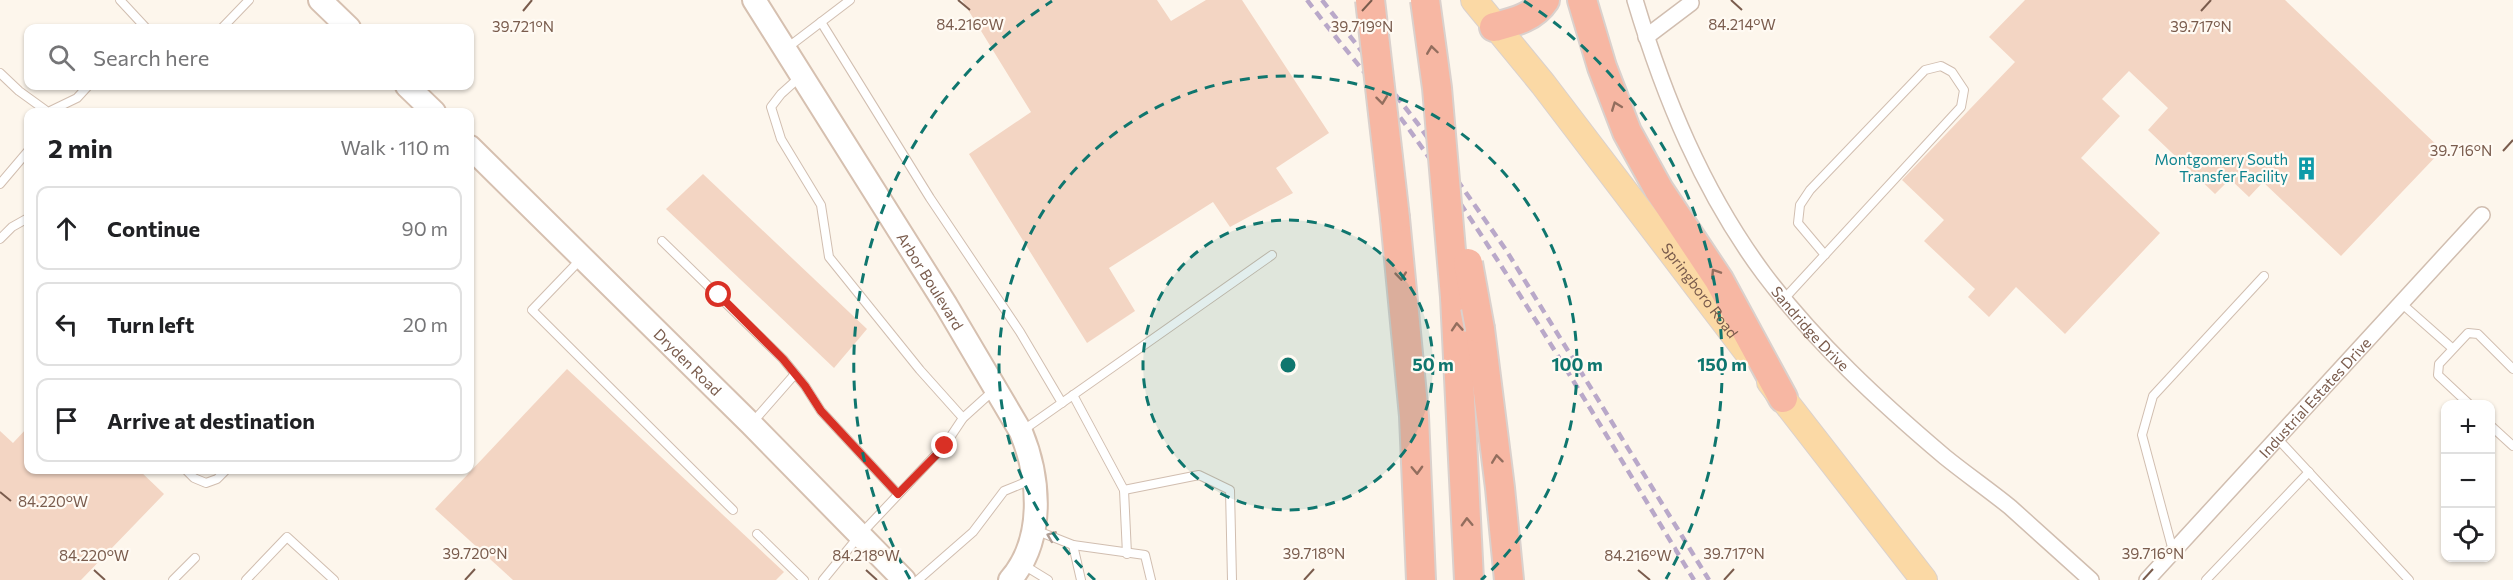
<!DOCTYPE html>
<meta charset="utf-8">
<style>
body{margin:0;font-family:Commissioner,sans-serif;background:#f2f2f2;color:#202124}
.controls{position:absolute;right:18px;bottom:18px;display:grid;overflow:hidden;border-radius:12px;box-shadow:0 2px 4px #0004}
.controls button{width:54px;height:54px;display:grid;place-items:center;padding:0;border:0;border-bottom:2px solid #e0e0e0;background:#fff;color:#202124;font:30px sans-serif}
.stop{position:absolute;width:18px;height:18px;margin:-14px;border:4px solid #d93025;border-radius:50%;background:#fff}
.stop.end{background:#d93025;border-color:#fff;box-shadow:0 2px 6px #0008}
.list{margin:0;padding:0;list-style:none}
h2{display:flex;justify-content:space-between;align-items:center;height:78px;margin:0;padding:0 24px;font-size:26px}
h2 small{font-size:20px;font-weight:400;color:#757577}
.list li{display:grid;grid-template-columns:39px 1fr auto;gap:18px;align-items:center;box-sizing:border-box;height:84px;margin:0 12px 12px;padding:0 12px;border:2px solid #e0e0e0;border-radius:12px}
.list b{display:block;font-size:22px;white-space:nowrap}
.list em{font-size:20px;font-style:normal;color:#757577}
.icon{flex:none;width:33px;height:33px;fill:none;stroke:currentColor;stroke-width:2;stroke-linecap:round;stroke-linejoin:round}
.map{position:relative;flex:none;width:2513px;height:580px;overflow:hidden}
.search{position:absolute;background:#fff;box-shadow:0 2px 4px #0004;left:24px;top:24px;width:450px;height:66px;display:flex;align-items:center;gap:15px;box-sizing:border-box;padding:0 21px;border-radius:12px;color:#757577;font-size:22px}
.panel{position:absolute;background:#fff;box-shadow:0 2px 4px #0004;left:24px;top:108px;width:450px;height:366px;border-radius:12px}
.map>svg:first-child{display:block}
.building{fill:#f3d5c3}
.lines{fill:none;stroke-linecap:round;stroke-linejoin:round}
.lane-casing{stroke:#d1beb0;stroke-width:10}
.street-casing{stroke:#d1beb0;stroke-width:18}
.secondary-casing{stroke:#d6c0b0;stroke-width:26}
.primary-casing{stroke:#dad1cd;stroke-width:28}
.highway-casing{stroke:#dad1cd;stroke-width:32}
.lane{stroke:#fff;stroke-width:8}
.street{stroke:#fff;stroke-width:15}
.secondary{stroke:#fff;stroke-width:22}
.primary{stroke:#fbd9a5;stroke-width:26}
.highway{stroke:#f7b7a3;stroke-width:28}
.rail{stroke:#b9a8c9;stroke-width:4.5;stroke-dasharray:9 6;stroke-linecap:butt}
.highway-bridge-casing{stroke:#dad1cd;stroke-width:32;stroke-linecap:butt}
.highway-bridge{stroke:#f7b7a3;stroke-width:28}
.oneway{stroke:#936e5e}
.oneway2{stroke:#af9d94}
.route{stroke:#d93025;stroke-width:8}
.ticks{fill:none;stroke:#7a5c4d;stroke-width:2}
.ring{fill:none;stroke:#0f766e;stroke-width:3;stroke-dasharray:10 8}
.labels{text-anchor:middle;dominant-baseline:central;stroke-width:4.5;stroke-linejoin:round;paint-order:stroke}
.culture-label{font-size:15px;fill:#0d838f;stroke:#fffaf3;text-anchor:end}
.street-label{font-size:15px;fill:#7a5c4d;stroke:#fffaf3}
.ticks-label{font-size:15px;text-anchor:middle;fill:#7a5c4d;stroke:#fffaf3;stroke-width:4.5;stroke-linejoin:round;paint-order:stroke}
.centre{fill:#0f766e;stroke:#fffaf3;stroke-width:3}
.ring-label{font-size:18px;text-anchor:middle;font-weight:bold;fill:#0f766e;stroke:#fffaf3;stroke-width:4.5;stroke-linejoin:round;paint-order:stroke}
</style>
<div class="map">
<svg width="2513" height="580" viewBox="0 0 2513 580">
<rect width="100%" height="100%" fill="#fdf6ec"/>
<g class="building">
<path d="M962 0H1157L1171 21 1206 0H1242L1329 133 1276 168 1293 193 1230 227 1213 202 1109 268 1135 311 1087 343 969 154 1031 112Z"/>
<path d="M2025 0H2285L2442 150 2341 256 2263 182 2249 197 2230 179 2215 194 2148 130 2168 108 2129 71 2102 99 2120 116 2081 158 2160 233 2065 334 2016 287 1989 317 1968 297 1975 289 1924 241 1944 220 1902 180 2015 62 1989 37Z"/>
<path d="M703 174 867 329 834 368 666 209Z"/>
<path d="M567 369 784 572 776 580H513L435 509Z"/>
<path d="M28 427V470H139L164 494 81 580H0V431L13 443Z"/>
</g>
<g class="lines">
<defs>
<g id="lane">
<path d="M120 0 146 28"/>
<path d="M821 22 930 198 1020 332 1062 403"/>
<path d="M222 28 249 0"/>
<path d="M787 48 850 0"/>
<path d="M0 73 19 91 48 112 77 98 88 86"/>
<path d="M801 76 781 94 771 107 781 139 821 205 829 257 920 370 963 418"/>
<path d="M0 184 28 151"/>
<path d="M0 239 12 227 28 218"/>
<path d="M662 241 783 359 805 386 821 411 898 494"/>
<path d="M580 260 532 310 733 510"/>
<path d="M1784 299 1961 107 1964 90 1952 72 1941 66 1925 70 1810 190 1800 205 1798 223 1825 255"/>
<path d="M2401 303 2452 348"/>
<path d="M1073 395 1124 490 1127 554"/>
<path d="M2469 404 2438 375 2439 364 2468 333 2478 334 2513 369"/>
<path d="M752 423 795 374"/>
<path d="M2490 425 2513 446"/>
<path d="M1022 431 1272 255"/>
<path d="M2277 438 2409 580"/>
<path d="M186 470 194 478 206 483 217 479 226 470"/>
<path d="M1124 490 1199 475 1230 490 1232 580"/>
<path d="M1035 530 1073 545 1145 555 1151 580"/>
<path d="M757 534 804 580"/>
<path d="M1073 545 1081 580"/>
<path d="M2173 551 2142 435 2153 396 2264 276"/>
<path d="M1022 564 1048 580"/>
<path d="M173 580 195 558"/>
<path d="M246 580 287 537 334 580"/>
<path d="M823 580 859 536 945 445 963 418 994 390"/>
<path d="M918 580 973 532 1004 491 1031 480"/>
<path d="M2206 580 2309 472"/>
</g>
<g id="street">
<path id="s1" d="M1635 0C1664 97 1703 192 1764 274 1815 342 1880 402 1945 457 1966 474 1989 490 2010 507 2037 531 2064 556 2091 580"/>
<path d="M1646 37 1691 3"/>
<path id="s2" d="M2147 580 2482 215"/>
</g>
<g id="secondary">
<path d="M320 0 349 28"/>
<path id="s3" d="M754 0 946 305 1021 432C1040 478 1045 540 1010 580"/>
<path d="M407 86 434 112"/>
<path id="s4" d="M470 147 751 424 904 580"/>
</g>
<g id="primary">
<path id="s5" d="M1474 0 1543 84 1748 353"/>
<path d="M1770 382 1924 580"/>
</g>
<g id="highway">
<path d="M1582 0 1602 67 1627 132 1659 190 1719 280 1783 398"/>
<path d="M1494 27C1514 22 1533 18 1545 0"/>
<path d="M1395 218 1414 416 1421 580"/>
<path d="M1455 297 1469 580"/>
<path d="M1480 329 1500 488 1509 580"/>
</g>
</defs>
<use href="#lane" class="lane-casing"/>
<use href="#street" class="street-casing"/>
<use href="#secondary" class="secondary-casing"/>
<use href="#primary" class="primary-casing"/>
<use href="#highway" class="highway-casing"/>
<use href="#lane" class="lane"/>
<use href="#street" class="street"/>
<use href="#secondary" class="secondary"/>
<use href="#primary" class="primary"/>
<use href="#highway" class="highway"/>
<g class="rail">
<path d="M1307 0C1342 47 1382 91 1416 139 1516 281 1604 432 1694 580"/>
<path d="M1322 0 1418 124 1506 250 1709 580"/>
</g>
<defs>
<g id="highway-bridge">
<path d="M1370 0 1395 218"/>
<path d="M1425 0 1437 88 1455 297"/>
<path d="M1468 263 1480 329"/>
</g>
</defs>
<use href="#highway-bridge" class="highway-bridge-casing"/>
<use href="#highway-bridge" class="highway-bridge"/>
</g>
<defs><path id="oneway-chevron" d="M-2-3.5L2.5 0L-2 3.5" fill="none" stroke-width="1.6" stroke-linecap="round" stroke-linejoin="round" transform="scale(1.5)"/></defs>
<g class="oneway">
<use href="#oneway-chevron" transform="translate(1432 50) rotate(-98)"/>
<use href="#oneway-chevron" transform="translate(1382 100) rotate(83)"/>
<use href="#oneway-chevron" transform="translate(1616 106) rotate(-111)"/>
<use href="#oneway-chevron" transform="translate(1715 273) rotate(-123)"/>
<use href="#oneway-chevron" transform="translate(1401 276) rotate(84)"/>
<use href="#oneway-chevron" transform="translate(1457 327) rotate(-94)"/>
<use href="#oneway-chevron" transform="translate(1497 459) rotate(-97)"/>
<use href="#oneway-chevron" transform="translate(1417 470) rotate(88)"/>
<use href="#oneway-chevron" transform="translate(1467 522) rotate(-92)"/>
</g>
<use class="oneway2" href="#oneway-chevron" transform="translate(1051 536) rotate(-158)"/>
<g class="lines">
<path class="route" d="M719 295 783 359 805 386 821 411 898 494 945 446"/>
</g>
<path class="ticks" d="M958 0 970 10M1731 0 1742 10M523 11 532 0M1362 11 1372 0M2201 11 2211 0M2503 151 2513 140M0 492 11 501M94 570 105 580M866 570 877 580M1638 570 1650 580M465 580 475 569M1304 580 1314 569M1724 580 1734 569M2143 580 2153 569"/>
<circle cx="1288" cy="365" r="145" fill="#0f766e" fill-opacity=".12"/>
<g class="ring">
<circle cx="1288" cy="365" r="145"/>
<path d="M1095 580A289 289 0 1 1 1481 580"/>
<path d="M910 579A434 434 0 0 1 1052 1M1524 1A434 434 0 0 1 1666 579"/>
</g>
<defs>
<symbol id="building-bare" viewBox="-9 -9 18 18"><path d="M-4-6H4V6H1V3H-1V6H-4ZM-2.5-4.3h1.7v1.8h-1.7ZM.8-4.3h1.7v1.8H.8ZM-2.5-1h1.7V.8h-1.7ZM.8-1h1.7V.8H.8Z" fill="#0f9aa8" stroke="#fffaf3" stroke-width="2.5" paint-order="stroke"/></symbol>
</defs>
<g fill-rule="evenodd">
<use href="#building-bare" x="2290" y="152" width="33" height="33"/>
</g>
<g class="labels">
<g class="culture-label">
<text x="2288" y="159">Montgomery South<tspan x="2288" dy="17">Transfer Facility</tspan></text>
</g>
<g class="street-label">
<text stroke="none"><textPath href="#s3" startOffset="332">Arbor Boulevard</textPath></text>
<text stroke="none"><textPath href="#s5" startOffset="368">Springboro Road</textPath></text>
<text stroke="none"><textPath href="#s1" startOffset="376">Sandridge Drive</textPath></text>
<text stroke="none"><textPath href="#s4" startOffset="306">Dryden Road</textPath></text>
<text stroke="none"><textPath href="#s2" startOffset="248">Industrial Estates Drive</textPath></text>
</g>
</g>
<g class="ticks-label">
<text x="970" y="30">84.216°W</text>
<text x="1742" y="30">84.214°W</text>
<text x="523" y="32">39.721°N</text>
<text x="1362" y="32">39.719°N</text>
<text x="2201" y="32">39.717°N</text>
<text x="2461" y="156">39.716°N</text>
<text x="53" y="507">84.220°W</text>
<text x="475" y="559">39.720°N</text>
<text x="1314" y="559">39.718°N</text>
<text x="1734" y="559">39.717°N</text>
<text x="2153" y="559">39.716°N</text>
<text x="94" y="561">84.220°W</text>
<text x="866" y="561">84.218°W</text>
<text x="1638" y="561">84.216°W</text>
</g>
<circle cx="1288" cy="365" r="9" class="centre"/>
<g class="ring-label">
<text x="1433" y="371">50 m</text>
<text x="1577" y="371">100 m</text>
<text x="1722" y="371">150 m</text>
</g>
</svg>
<div class="controls">
<button>+</button>
<button>−</button>
<button><svg class="icon" aria-label="locate" viewBox="0 0 24 24"><circle cx="12" cy="12" r="6"/><path d="M12 2v4M12 18v4M2 12h4M18 12h4"/></svg></button>
</div>
<div class="stop" style="left:719px;top:295px"></div>
<div class="stop end" style="left:945px;top:446px"></div>
<div class="search"><svg class="icon" aria-label="search" viewBox="0 0 24 24"><circle cx="10" cy="10" r="6"/><path d="M15 15l6 6"/></svg>Search here</div>
<section class="panel">
<h2>2 min<small>Walk · 110 m</small></h2>
<ul class="list">
<li><svg class="icon" aria-label="ahead" viewBox="0 0 24 24"><path d="M12 20V5M6 11l6-6 6 6"/></svg><div><b>Continue</b></div><em>90 m</em></li>
<li><svg class="icon" aria-label="left" viewBox="0 0 24 24"><path d="M17 20v-9H6M10 6l-5 5 5 5"/></svg><div><b>Turn left</b></div><em>20 m</em></li>
<li><svg class="icon" aria-label="arrive" viewBox="0 0 24 24"><path d="M6 21V4h12l-3 4 3 4H6"/></svg><div><b>Arrive at destination</b></div></li>
</ul>
</section>
</div>
